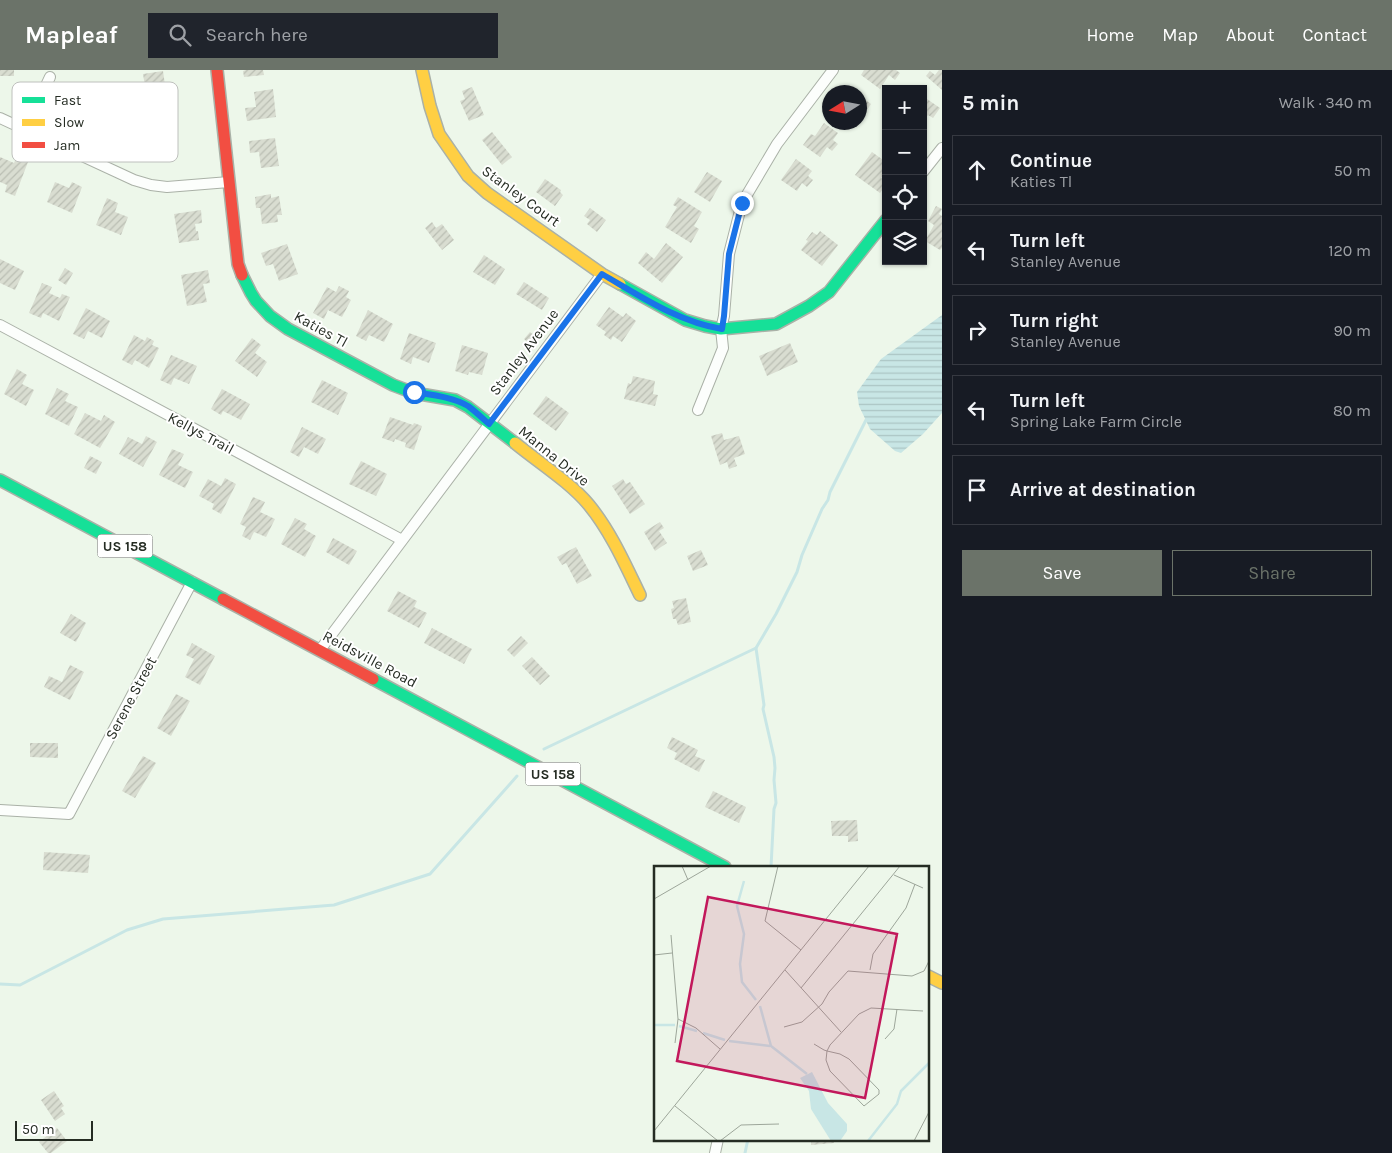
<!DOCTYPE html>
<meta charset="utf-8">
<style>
body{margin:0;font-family:Karla,sans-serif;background:#20242c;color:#f1f3f6}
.controls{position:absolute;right:15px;top:15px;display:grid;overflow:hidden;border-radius:0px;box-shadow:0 1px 4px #0004}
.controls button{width:45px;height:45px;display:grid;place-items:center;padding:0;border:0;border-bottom:1px solid #363941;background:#171b24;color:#f1f3f6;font:25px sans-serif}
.compass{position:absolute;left:822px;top:15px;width:45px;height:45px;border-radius:50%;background:#171b24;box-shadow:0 1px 4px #0004;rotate:259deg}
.scale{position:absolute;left:15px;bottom:12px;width:78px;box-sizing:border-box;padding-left:5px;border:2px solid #252c23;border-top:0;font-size:14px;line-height:18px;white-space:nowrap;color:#252c23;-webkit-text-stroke:4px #fff;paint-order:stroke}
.stop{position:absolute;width:15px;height:15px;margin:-11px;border:4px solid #1a73e8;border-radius:50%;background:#fff}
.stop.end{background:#1a73e8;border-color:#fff;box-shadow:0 1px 5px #0008}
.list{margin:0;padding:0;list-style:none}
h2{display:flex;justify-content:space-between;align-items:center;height:65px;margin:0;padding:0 20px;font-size:21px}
h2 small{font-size:16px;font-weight:400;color:#9ea1a6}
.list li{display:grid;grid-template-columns:32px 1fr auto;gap:15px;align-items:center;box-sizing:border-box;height:70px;margin:0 10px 10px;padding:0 10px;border:1px solid #363941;border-radius:0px}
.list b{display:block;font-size:19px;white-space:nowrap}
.list p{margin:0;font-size:16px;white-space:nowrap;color:#9ea1a6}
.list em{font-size:16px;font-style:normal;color:#9ea1a6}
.actions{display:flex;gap:10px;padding:15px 20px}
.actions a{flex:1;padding:11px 0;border:1px solid #6b7369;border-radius:0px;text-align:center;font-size:18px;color:#6b7369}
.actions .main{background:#6b7369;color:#fff}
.icon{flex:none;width:28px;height:28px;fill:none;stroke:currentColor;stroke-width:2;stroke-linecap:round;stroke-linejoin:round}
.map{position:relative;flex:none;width:942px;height:1083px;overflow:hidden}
header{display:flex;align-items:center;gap:30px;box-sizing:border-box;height:70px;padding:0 25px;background:#6b7369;color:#fff}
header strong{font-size:24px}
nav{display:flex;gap:28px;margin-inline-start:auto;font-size:18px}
.search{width:350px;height:45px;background:#20242c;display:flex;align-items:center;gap:12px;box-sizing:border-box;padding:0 18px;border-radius:0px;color:#9ea1a6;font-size:19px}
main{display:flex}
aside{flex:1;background:#171b24}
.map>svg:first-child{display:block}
.water{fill:url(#water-rules)}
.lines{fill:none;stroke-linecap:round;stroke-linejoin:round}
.stream{stroke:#c8e6e5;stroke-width:3}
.building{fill:url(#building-hatch)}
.street-casing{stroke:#aab1a7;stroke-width:12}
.fast-casing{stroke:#aab1a7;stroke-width:14}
.slow-casing{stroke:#aab1a7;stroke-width:14}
.jam-casing{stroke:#aab1a7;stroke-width:14}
.street{stroke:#fcfefc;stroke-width:10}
.fast{stroke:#16e098;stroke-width:11}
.slow{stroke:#ffcf43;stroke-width:11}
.jam{stroke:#f24e42;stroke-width:11}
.route{stroke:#1a73e8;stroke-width:6}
.labels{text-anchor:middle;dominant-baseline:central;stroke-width:4;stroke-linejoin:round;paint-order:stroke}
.shield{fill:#fff;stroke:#666b65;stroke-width:1}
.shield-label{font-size:14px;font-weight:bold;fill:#252c23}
.street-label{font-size:15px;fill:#252c23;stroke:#fff}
.inset-river{fill:none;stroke:#c8e6e5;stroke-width:2.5}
.inset-road{fill:none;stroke:#9da69a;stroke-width:1}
.view{fill:#c2185b;fill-opacity:0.15;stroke:#c2185b;stroke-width:2.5}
.inset-edge{fill:none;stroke:#252c23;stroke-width:2.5}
.key{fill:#fff;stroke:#bec0bd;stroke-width:1}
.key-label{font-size:14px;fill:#252c23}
</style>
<header>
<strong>Mapleaf</strong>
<div class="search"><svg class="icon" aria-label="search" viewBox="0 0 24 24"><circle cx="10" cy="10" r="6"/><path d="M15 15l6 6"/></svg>Search here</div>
<nav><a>Home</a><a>Map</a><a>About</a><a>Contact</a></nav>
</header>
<main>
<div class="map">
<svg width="942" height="1083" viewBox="0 0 942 1083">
<defs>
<pattern id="water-rules" width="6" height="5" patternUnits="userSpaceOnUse" patternTransform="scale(1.25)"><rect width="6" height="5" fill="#c8e6e5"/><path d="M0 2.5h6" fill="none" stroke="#acc5c4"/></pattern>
<pattern id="building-hatch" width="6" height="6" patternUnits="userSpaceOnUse" patternTransform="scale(1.25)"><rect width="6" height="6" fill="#d9ddd1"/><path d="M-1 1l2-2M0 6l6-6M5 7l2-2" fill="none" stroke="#babeb3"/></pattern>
</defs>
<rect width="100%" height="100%" fill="#edf7ea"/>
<path class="water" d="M942 245V343L923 364 901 383 895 381 870 359 859 336 857 322 881 289Z"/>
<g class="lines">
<g class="stream">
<path d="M756 578 764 635 763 639 774 687 775 698 774 710 776 733 774 739 771 797"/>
<path d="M544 679 756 578 776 544 797 502 802 485 822 439 828 430 830 422 866 350H870"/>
<path d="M0 914 20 915 127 860 163 849 334 835 430 804 517 706"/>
<path d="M745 1083 748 1069"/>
</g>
</g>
<g class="building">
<rect x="0" y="0" width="14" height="6"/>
<path d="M246 0H263L264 5 244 7 243 1Z"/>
<path d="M864 0H896L900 3 895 10 889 5 880 19 861 5Z"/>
<path d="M939 0H942V20L926 6 930 1 935 5Z"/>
<path d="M163 1 165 15 170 14 171 26 147 29 143 4Z"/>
<path d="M472 17 484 45 469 51 460 31 465 29 462 21Z"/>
<path d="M273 19 276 47 247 51 245 38 256 37 254 22Z"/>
<path d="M859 25 871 34 866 41 861 38 859 40Z"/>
<path d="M927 29 940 38 933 48 928 45 923 51V30L925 31Z"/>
<path d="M824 53 838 63 833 70 838 74 832 81 827 77 820 87 803 75 811 64 815 66Z"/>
<path d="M492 62 512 87 502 95 482 70Z"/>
<path d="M275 68 279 96 261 98 259 82 250 83 249 71Z"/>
<path d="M872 82 886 92V102L881 108 886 111V115L880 123 855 105Z"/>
<path d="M0 87 14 93 17 87 28 92 15 126 5 122 7 115 0 112Z"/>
<path d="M796 89 812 101 808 106 813 110 807 117 802 113 797 121 781 110Z"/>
<path d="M707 102 722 111 710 132 694 122Z"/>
<path d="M545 109 561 120 560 122 563 125 555 136 536 122Z"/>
<path d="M55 112 69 118 72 112 82 117 72 143 47 132Z"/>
<path d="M271 124V128L279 126 282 145H277L278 152 262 154 260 138H256L255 127Z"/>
<path d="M678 127 702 142 694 156 699 159 691 173 665 157 677 137 673 135Z"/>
<path d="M107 128 118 133 115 142 128 147 121 165 96 155Z"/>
<path d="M936 136 942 139 939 144 942 146V178L940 180 925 171 934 155 928 151Z"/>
<path d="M590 138 606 150 597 162 587 154 590 150 584 146Z"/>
<path d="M201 140 202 153 195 154 196 161H198L199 170 179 173 174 144Z"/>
<path d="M432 152 436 158 442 154 454 170 442 180 425 158Z"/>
<path d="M820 161 838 175 822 196 801 180 808 171 806 170 812 162 817 165Z"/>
<path d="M666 173 683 187 662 213 638 193 646 182 654 189Z"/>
<path d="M287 174 298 204 279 211 273 194 266 196 261 183Z"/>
<path d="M484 185 505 199 495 215 473 202Z"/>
<path d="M0 189 24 201 15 220 0 213Z"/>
<path d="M65 198 73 203 66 215 58 210Z"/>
<path d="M208 200 210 213 203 214 207 232 187 236 181 205Z"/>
<path d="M524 212 549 228 542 240 516 224Z"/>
<path d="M42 213 52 217 49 223 60 228 62 224 70 227 59 251 43 243 41 248 29 243Z"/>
<path d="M339 216 349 221 346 227 351 230 342 247 328 240 324 249 313 243 327 217 336 222Z"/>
<path d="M609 237 623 247 626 243 636 251 622 272 613 266 611 270 604 265 606 262 596 255Z"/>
<path d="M86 238 110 251 102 268 88 261 84 269 73 264Z"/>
<path d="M368 240 393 254 384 272 369 265 366 271 356 266Z"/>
<path d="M530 262 537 268 531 275 524 269Z"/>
<path d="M409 263 436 273 429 293 413 287 411 294 400 289Z"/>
<path d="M134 265 145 271 147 267 154 271 152 275 159 278 149 298 135 290 132 295 122 290Z"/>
<path d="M252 268 261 275 255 283 267 292 257 307 235 291Z"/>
<path d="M790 273 798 292 767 306 759 286Z"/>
<path d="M462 275 488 283 482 305 469 302 468 305 455 301Z"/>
<path d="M171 285 197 296 189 314 174 308 171 315 160 310Z"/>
<path d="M17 299 27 305 22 314 34 320 26 336 4 324Z"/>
<path d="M633 306 655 311 653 324 658 325 655 336 624 329 628 313 631 314Z"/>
<path d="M322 310 348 323 338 345 311 332Z"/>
<path d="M57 318 69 324 65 331 78 337 69 356 45 344Z"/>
<path d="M222 319 250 334 241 350 223 341 221 345 211 339Z"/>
<path d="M546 326 569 343 556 361 533 344Z"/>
<path d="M85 343 101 351 104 345 115 352 100 378 74 364Z"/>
<path d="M390 347 413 355 414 353 422 356 414 380 405 377 406 373 395 369 394 372 382 368Z"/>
<path d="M302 357 326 369 318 384 304 377 299 387 290 382Z"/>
<path d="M722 363 724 370 739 366 745 384 734 388 737 396 729 399 727 392 720 395 711 366Z"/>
<path d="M146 366 157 372 143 397 119 384 128 367 142 374Z"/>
<path d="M172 379 184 384 178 395 193 402 185 418 159 405Z"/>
<path d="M90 386 102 392 96 404 84 398Z"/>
<path d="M361 391 387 404 376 426 349 414Z"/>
<path d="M225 408 236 414 221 444 212 439 214 434 199 426 208 409 221 416Z"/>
<path d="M623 409 626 414 630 412 645 434 630 444 612 416Z"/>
<path d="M253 427 265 432 260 442 275 449 266 467 254 462 250 470 242 466 246 457 240 454Z"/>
<path d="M295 448 307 454 304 459 316 466 305 487 281 474Z"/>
<path d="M660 452 664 458 659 461 667 473 655 481 644 462Z"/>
<path d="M333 468 357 481 349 495 326 482Z"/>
<path d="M576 477 592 506 577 514 566 493 562 495 557 487Z"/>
<path d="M701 480 708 495 693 501 687 486Z"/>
<path d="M398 521 417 531 414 537 427 543 419 558 387 541Z"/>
<path d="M686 528 691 552 678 555 676 549H673L671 539 674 538 672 531Z"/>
<path d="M71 544 86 553 76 572 60 563Z"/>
<path d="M432 558 472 579 464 594 424 573Z"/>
<path d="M521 566 528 573 514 587 507 580Z"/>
<path d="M192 573 215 586 200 615 185 607 194 589 186 585Z"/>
<path d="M532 587 550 606 540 615 522 596Z"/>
<path d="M70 595 84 602 70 630 44 617 49 606 62 612Z"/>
<path d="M176 624 190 631 171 666 157 658Z"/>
<path d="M672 667 698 680 695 686 705 690 699 702 674 689 677 683 667 678Z"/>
<path d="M30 673H58V688L30 687Z"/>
<path d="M143 686 156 693 135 728 122 721Z"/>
<path d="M713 721 746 737 739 753 705 737Z"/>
<path d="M857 750 858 771 848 772V766H832L831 751Z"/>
<path d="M44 782 90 785 88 803 43 800Z"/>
<path d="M54 1021 64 1036 61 1038 65 1044 55 1051 41 1030Z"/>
<path d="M57 1058 67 1071 51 1083H48L39 1072Z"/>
<path d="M811 1069H834V1073L811 1075Z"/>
</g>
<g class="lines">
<defs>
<g id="street">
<path d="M0 48 134 110 151 115 167 117 229 112"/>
<path d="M25 60 50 7"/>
<path d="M923 102 942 78"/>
<path d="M0 255 402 470"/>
<path d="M698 340 723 278 721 259 724 246 729 184 742 133 777 74 833 0"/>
<path d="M320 580 602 204"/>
<path d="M0 740 69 744 192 512"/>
<path d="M715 1083 718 1069"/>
</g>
<g id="fast">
<path d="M242 205 251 223 256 231 270 246 288 259 393 315 414 323 455 330 468 337 515 373"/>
<path d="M620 214 685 250 705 256 721 259 776 254 809 236 829 222 886 150"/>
<path d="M0 410 223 529"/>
<path d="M373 609 725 797"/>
</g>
<g id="slow">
<path d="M422 0 430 36 439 64 468 106 487 123 602 204 620 214"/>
<path d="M515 373C538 392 570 412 589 435 611 462 625 494 640 525"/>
<path d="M928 906 942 913"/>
</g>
<g id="jam">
<path d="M217 0 238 194 242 205"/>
<path d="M223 529 373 609"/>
</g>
</defs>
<use href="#street" class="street-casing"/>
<use href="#fast" class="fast-casing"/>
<use href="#slow" class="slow-casing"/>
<use href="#jam" class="jam-casing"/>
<use href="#street" class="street"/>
<use href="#fast" class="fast"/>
<use href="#slow" class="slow"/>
<use href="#jam" class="jam"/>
</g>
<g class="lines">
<path class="route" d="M414 322C432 325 452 327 468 336 475 341 482 348 489 354L602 204C640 226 678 252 722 259L724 246 729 184 742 133"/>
</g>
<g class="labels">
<g class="shield">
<rect x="97.5" y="464.5" width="55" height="23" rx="4"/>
<rect x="525.5" y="692.5" width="55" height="23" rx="4"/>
</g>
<g class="shield-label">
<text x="125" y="476">US 158</text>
<text x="553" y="704">US 158</text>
</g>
<g class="street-label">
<text transform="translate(521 126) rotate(36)">Stanley Court</text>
<text transform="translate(321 259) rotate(29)">Katies Tl</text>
<text transform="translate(524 282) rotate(-53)">Stanley Avenue</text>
<text transform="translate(201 363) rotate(28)">Kellys Trail</text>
<text transform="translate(554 386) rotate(39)">Manna Drive</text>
<text transform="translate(370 589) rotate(28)">Reidsville Road</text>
<text transform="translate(131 628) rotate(-62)">Serene Street</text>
</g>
</g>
<g transform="translate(654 796)">
<rect width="275" height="275" fill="#edf7ea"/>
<path d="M158 206 174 237 193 258V265L186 275H177L157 243 155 225 146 212Z" fill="#c8e6e5"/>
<path class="inset-river" d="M90 15 83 40 90 68 86 98 88 116 102 134M106 140 117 180 153 208M0 159H21M25 160 43 165M49 167 71 174M75 175 116 180M214 275 243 238 247 225 275 197"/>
<path class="inset-road" d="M28 0 34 14M124 0 111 55 147 84M240 9 269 22M0 33 57 0M17 69 24 153 21 177M0 89 18 87M131 104 187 166M216 104 219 88 252 42 261 18M147 122 246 0M24 153 42 162 66 183M130 161 148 156 168 138 175 126 194 105 258 110 270 105 275 95M231 173 240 163 243 143M160 178 170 184 173 185 186 188 195 193 225 224V228L210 240 176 205 172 194 173 185 176 179 205 148 217 142 269 145M21 240 64 275M0 265 215 0M66 275 87 259 125 258M260 275 275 246"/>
<path class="view" d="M54 31 243 68 211 232 23 195Z"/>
<rect width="275" height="275" class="inset-edge"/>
</g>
<rect x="12" y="12" width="166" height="80" rx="8" class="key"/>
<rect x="22" y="27" width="23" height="6" fill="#16e098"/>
<rect x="22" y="49" width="23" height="7" fill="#ffcf43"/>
<rect x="22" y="72" width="23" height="6" fill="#f24e42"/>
<g class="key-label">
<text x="54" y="35">Fast</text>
<text x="54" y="57">Slow</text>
<text x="54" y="80">Jam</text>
</g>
</svg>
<div class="controls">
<button>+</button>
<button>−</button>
<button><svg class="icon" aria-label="locate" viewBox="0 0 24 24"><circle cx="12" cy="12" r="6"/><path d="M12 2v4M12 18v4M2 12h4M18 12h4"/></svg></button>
<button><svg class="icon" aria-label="layers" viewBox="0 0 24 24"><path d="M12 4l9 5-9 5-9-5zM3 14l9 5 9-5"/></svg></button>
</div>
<svg class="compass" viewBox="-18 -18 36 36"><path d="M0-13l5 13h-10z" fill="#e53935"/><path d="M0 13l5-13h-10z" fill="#9ea1a6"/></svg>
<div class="scale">50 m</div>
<div class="stop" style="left:414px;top:322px"></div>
<div class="stop end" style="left:742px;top:133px"></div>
</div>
<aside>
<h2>5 min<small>Walk · 340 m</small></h2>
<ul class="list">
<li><svg class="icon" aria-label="ahead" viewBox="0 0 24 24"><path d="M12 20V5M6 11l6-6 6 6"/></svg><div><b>Continue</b><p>Katies Tl</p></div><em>50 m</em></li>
<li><svg class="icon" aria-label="left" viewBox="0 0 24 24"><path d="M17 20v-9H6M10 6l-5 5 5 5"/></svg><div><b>Turn left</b><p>Stanley Avenue</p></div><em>120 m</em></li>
<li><svg class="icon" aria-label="right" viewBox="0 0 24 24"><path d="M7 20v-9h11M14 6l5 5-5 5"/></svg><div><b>Turn right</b><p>Stanley Avenue</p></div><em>90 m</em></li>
<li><svg class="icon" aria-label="left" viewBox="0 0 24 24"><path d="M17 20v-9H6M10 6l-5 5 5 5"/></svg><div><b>Turn left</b><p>Spring Lake Farm Circle</p></div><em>80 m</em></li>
<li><svg class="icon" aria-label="arrive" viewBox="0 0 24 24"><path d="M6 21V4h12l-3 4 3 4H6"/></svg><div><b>Arrive at destination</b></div></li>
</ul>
<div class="actions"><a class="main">Save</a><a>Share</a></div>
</aside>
</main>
